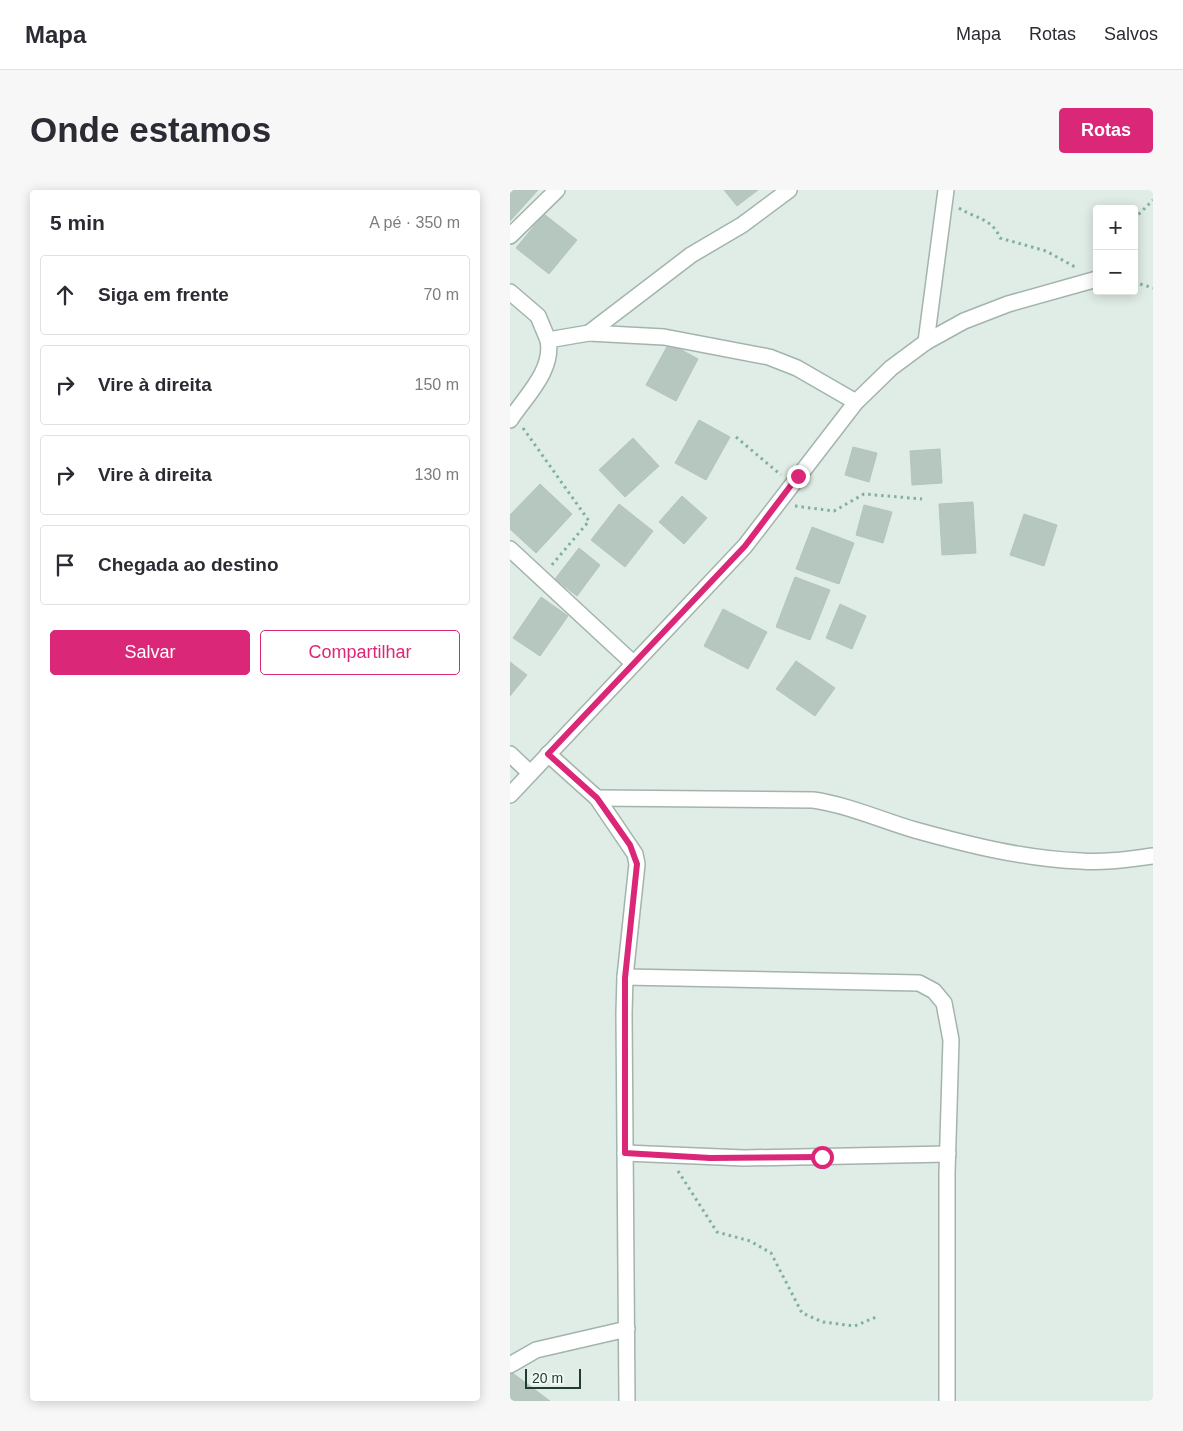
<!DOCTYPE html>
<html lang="pt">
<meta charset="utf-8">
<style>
body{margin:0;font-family:Arial,sans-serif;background:#f7f7f7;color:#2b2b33}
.controls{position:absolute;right:15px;top:15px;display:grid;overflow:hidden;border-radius:5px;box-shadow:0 2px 12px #0003}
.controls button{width:45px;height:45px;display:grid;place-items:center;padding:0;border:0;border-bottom:1px solid #e1e1e2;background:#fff;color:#2b2b33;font:25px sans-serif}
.scale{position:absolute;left:15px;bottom:12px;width:56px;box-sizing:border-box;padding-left:5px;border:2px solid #203d34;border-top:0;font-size:14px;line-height:18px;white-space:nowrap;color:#203d34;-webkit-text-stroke:4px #f1f8f4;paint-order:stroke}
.stop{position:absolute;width:15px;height:15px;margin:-11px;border:4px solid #db2777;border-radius:50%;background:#fff}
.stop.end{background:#db2777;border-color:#fff;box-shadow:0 1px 5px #0008}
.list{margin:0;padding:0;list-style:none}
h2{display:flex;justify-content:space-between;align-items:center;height:65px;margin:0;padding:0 20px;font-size:21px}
h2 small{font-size:16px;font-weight:400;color:#7c7c81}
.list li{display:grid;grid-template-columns:32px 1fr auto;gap:15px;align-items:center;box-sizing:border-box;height:80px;margin:0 10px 10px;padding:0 10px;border:1px solid #e1e1e2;border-radius:5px}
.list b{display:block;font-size:19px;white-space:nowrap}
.list em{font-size:16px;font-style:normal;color:#7c7c81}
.actions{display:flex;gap:10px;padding:15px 20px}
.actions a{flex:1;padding:11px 0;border:1px solid #db2777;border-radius:5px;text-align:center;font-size:18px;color:#db2777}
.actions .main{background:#db2777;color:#fff}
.icon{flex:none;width:28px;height:28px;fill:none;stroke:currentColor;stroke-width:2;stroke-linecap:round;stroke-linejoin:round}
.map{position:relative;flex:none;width:643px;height:1211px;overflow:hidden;border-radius:5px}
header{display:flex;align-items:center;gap:30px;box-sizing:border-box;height:70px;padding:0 25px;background:#fff;border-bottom:1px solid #e1e1e2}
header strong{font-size:24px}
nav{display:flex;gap:28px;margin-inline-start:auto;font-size:18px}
.intro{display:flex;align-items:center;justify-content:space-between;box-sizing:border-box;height:120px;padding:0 30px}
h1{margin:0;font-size:35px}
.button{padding:12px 22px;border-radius:5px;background:#db2777;color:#fff;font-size:18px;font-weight:700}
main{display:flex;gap:30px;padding:0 30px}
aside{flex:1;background:#fff;border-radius:5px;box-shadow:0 2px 12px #0003}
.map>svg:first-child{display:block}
.building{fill:#b5c7bf;stroke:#b2c6bd}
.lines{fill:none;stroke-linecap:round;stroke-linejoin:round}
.minor-casing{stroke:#a3b4ad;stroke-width:18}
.path{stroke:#7fb1a0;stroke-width:3;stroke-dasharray:2.5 4;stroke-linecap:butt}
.minor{stroke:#fff;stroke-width:15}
.route{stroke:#db2777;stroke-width:6}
</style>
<header>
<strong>Mapa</strong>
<nav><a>Mapa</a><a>Rotas</a><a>Salvos</a></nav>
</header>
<div class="intro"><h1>Onde estamos</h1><a class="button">Rotas</a></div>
<main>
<aside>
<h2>5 min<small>A pé · 350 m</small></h2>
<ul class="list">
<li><svg class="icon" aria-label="ahead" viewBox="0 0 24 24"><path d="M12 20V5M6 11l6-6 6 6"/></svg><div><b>Siga em frente</b></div><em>70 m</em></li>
<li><svg class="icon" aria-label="right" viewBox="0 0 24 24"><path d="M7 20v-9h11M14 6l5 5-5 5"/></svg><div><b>Vire à direita</b></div><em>150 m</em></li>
<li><svg class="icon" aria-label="right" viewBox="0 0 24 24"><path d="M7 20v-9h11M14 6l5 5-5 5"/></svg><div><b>Vire à direita</b></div><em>130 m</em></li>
<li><svg class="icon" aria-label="arrive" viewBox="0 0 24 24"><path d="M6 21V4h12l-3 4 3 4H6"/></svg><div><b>Chegada ao destino</b></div></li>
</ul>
<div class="actions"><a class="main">Salvar</a><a>Compartilhar</a></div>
</aside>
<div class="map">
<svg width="643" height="1211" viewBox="0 0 643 1211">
<rect width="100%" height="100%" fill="#e0ece6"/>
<g class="building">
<path d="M0 0H28L0 31Z"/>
<path d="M214 0H248L227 16Z"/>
<path d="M34 24 67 50 39 84 6 58Z"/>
<path d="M159 153 188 169 166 211 136 195Z"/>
<path d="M189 230 220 247 196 290 165 273Z"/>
<path d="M123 248 149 276 115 307 89 280Z"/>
<path d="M343 257 367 263 359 292 335 285Z"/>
<path d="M430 259 432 293 402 295 400 261Z"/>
<path d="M30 294 62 324 26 363 0 339V325Z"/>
<path d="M172 306 197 328 174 354 149 332Z"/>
<path d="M463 312 466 363 432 365 429 314Z"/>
<path d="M109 314 143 341 115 377 81 350Z"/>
<path d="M354 315 382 322 373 353 346 345Z"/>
<path d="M514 324 547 335 534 376 500 365Z"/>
<path d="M302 337 344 353 329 394 286 379Z"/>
<path d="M69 358 90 375 67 406 45 389Z"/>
<path d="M285 387 320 400 300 450 266 437Z"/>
<path d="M31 407 58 426 30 466 3 448Z"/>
<path d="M330 414 356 426 342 459 316 448Z"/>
<path d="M213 419 257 442 238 479 194 456Z"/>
<path d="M286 471 325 498 305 526 266 499Z"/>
<path d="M0 472 17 485 0 506Z"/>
<path d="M0 1181 40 1211H0Z"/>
</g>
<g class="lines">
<defs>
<g id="minor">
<path d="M0 46 47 0"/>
<path d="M0 102 28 126 38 150"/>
<path d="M79 143 154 147 259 167 287 178 346 212"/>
<path d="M416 152 436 0"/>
<path d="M0 230C16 206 44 180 38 150L79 143 181 65 232 35 279 0"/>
<path d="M0 359 123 473"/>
<path d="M0 564 20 583"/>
<path d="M38 564 87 608 125 664 127 674 115 787 114 823 117 1211"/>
<path d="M0 605 235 356 346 212 381 178 416 152 454 131 498 114 587 89"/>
<path d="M87 608 303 610C338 615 371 630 405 640 459 655 515 669 571 671 595 673 619 669 643 666"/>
<path d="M115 787 409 793 424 801 434 813 441 850 437 983V1211"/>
<path d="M115 963 234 968 438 964"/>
<path d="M0 1175 26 1160 117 1139"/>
</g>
</defs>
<use href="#minor" class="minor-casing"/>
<g class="path">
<path d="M449 18C466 29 482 28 490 48L536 61 567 78"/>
<path d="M624 29 643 10"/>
<path d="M624 92 643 98"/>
<path d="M13 238 79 331 41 376"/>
<path d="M226 247 271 285"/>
<path d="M285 316 324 321 354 304 412 309"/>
<path d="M168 981 207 1042 240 1051 261 1063 292 1123 313 1132 345 1136 366 1127"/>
</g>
<use href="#minor" class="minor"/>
</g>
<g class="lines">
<path class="route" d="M288 286 235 356 38 564 87 608 120 655 127 674 115 788V963L200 968 312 967"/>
</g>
</svg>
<div class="controls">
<button>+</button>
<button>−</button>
</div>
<div class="scale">20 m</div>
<div class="stop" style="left:312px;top:967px"></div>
<div class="stop end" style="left:288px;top:286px"></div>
</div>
</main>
